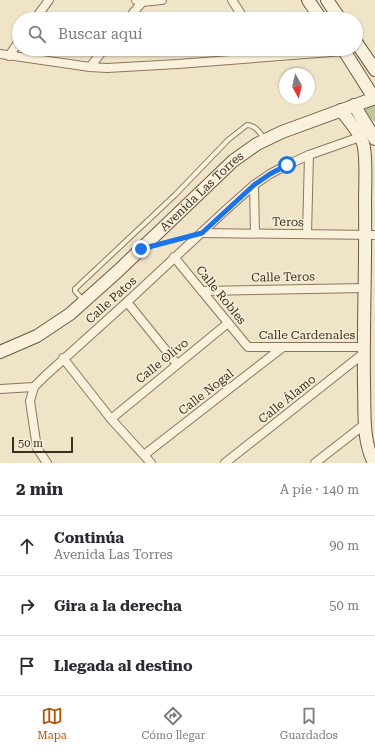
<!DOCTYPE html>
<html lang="es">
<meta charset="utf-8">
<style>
body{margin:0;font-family:"Roboto Serif",serif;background:#f7f7f7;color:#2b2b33}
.compass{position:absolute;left:279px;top:68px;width:36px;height:36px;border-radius:50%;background:#fff;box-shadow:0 1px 3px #0004;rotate:172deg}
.scale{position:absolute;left:12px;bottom:10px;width:61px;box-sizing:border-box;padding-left:4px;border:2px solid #3d2e20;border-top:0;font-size:11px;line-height:14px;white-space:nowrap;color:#3d2e20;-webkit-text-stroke:3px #f7eed8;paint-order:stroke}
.stop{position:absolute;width:12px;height:12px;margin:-9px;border:3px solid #1a73e8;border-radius:50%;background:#fff}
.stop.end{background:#1a73e8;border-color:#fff;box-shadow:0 1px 4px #0008}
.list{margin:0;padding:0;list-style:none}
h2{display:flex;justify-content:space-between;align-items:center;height:52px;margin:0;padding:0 16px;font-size:17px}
h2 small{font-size:13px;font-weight:400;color:#7c7c81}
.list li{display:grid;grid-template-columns:26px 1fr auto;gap:12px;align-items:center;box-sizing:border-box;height:60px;padding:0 16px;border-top:1px solid #e1e1e2}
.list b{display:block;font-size:15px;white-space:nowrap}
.list p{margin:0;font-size:13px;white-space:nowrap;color:#7c7c81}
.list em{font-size:13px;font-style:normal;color:#7c7c81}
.icon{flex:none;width:22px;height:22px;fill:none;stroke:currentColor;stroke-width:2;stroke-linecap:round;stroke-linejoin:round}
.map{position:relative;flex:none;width:375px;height:463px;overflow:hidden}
.search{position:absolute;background:#fff;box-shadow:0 1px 3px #0004;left:12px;right:12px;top:12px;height:44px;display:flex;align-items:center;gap:10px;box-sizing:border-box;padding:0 14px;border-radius:22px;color:#7c7c81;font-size:15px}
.sheet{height:232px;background:#fff}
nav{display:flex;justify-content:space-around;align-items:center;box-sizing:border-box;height:56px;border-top:1px solid #e1e1e2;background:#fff;font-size:11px;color:#7c7c81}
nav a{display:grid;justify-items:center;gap:2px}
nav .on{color:#b45309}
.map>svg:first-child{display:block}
.cemetery{fill:#bfc49a}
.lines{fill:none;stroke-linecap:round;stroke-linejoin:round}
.lane-casing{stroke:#8d765c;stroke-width:6}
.street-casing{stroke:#8d765c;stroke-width:10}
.secondary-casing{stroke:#6f573f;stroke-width:14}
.path{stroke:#8d765c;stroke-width:1.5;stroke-dasharray:3 2;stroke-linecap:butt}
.lane{stroke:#faf1dc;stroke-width:4}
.street{stroke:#faf1dc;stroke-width:8}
.secondary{stroke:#faf1dc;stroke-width:12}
.route{stroke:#1a73e8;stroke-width:5}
.labels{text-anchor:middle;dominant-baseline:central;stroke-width:3;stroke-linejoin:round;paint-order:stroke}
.street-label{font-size:12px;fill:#3d2e20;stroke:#f7eed8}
</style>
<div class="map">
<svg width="375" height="463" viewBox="0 0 375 463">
<rect width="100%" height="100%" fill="#f0e4c8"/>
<path class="cemetery" d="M375 103V122L362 112 368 106Z"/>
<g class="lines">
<defs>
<path id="lane" d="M83 300 75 291V289L175 195 228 140 247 125C255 125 259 132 264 138"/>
<g id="street">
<path d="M136 0 142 2 162 0"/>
<path d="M232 0 244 19"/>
<path d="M35 19 49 0"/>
<path d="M128 19 144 0"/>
<path d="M0 54 90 67 107 68 178 64 344 51"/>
<path d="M9 56 19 41"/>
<path d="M90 67 104 49"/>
<path d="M254 185 255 233"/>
<path d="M201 233 375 235"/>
<path d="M307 234 309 155"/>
<path d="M174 257 248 347H364"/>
<path d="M202 291 365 288"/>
<path d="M127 302 177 364"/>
<path d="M63 358 111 419 151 463"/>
<path d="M0 389 34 387"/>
<path d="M111 419 228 323"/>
<path d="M144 455 283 347"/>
<path d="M47 463 37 448 30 401 34 387 45 376 127 302 228 208 254 185 270 174 287 165 309 155 360 137 364 134"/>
<path d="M225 463 364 353"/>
<path d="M315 463 365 424"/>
</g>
<g id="secondary">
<path d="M308 0 321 19"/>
<path d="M327 0 340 19"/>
<path d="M356 42 375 70"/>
<path d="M343 49 374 98"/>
<path d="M354 105 375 139"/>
<path d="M341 110C348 120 359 131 363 143 367 156 365 186 365 201 366 262 363 324 364 386 365 412 362 439 374 463"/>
<path id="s1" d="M0 352 37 336 70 314 118 271 233 161 257 144 282 132 375 98"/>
</g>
</defs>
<use href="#lane" class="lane-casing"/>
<use href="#street" class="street-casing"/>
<use href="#secondary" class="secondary-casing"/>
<path class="path" d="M163 243 184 237"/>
<use href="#lane" class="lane"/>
<use href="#street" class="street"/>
<use href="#secondary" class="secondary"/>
</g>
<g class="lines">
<path class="route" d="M141 249 202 233 254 185 270 174 287 165"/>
</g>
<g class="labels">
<g class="street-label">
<text stroke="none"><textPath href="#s1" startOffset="260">Avenida Las Torres</textPath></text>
<text transform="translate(288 222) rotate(1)">Teros</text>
<text transform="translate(283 277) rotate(-1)">Calle Teros</text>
<text transform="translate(221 295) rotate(51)">Calle Robles</text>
<text transform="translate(111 300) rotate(-42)">Calle Patos</text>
<text x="307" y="335">Calle Cardenales</text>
<text transform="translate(162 361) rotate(-39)">Calle Olivo</text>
<text transform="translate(206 392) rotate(-38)">Calle Nogal</text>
<text transform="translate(287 399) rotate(-39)">Calle Álamo</text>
</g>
</g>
</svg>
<svg class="compass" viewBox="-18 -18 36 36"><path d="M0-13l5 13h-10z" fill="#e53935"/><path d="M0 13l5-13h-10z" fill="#7c7c81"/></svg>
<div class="scale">50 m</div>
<div class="stop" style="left:287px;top:165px"></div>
<div class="stop end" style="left:141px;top:249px"></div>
<div class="search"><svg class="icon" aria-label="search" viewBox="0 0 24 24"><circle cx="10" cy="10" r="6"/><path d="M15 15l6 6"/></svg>Buscar aquí</div>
</div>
<section class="sheet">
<h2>2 min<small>A pie · 140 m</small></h2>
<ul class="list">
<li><svg class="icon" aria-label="ahead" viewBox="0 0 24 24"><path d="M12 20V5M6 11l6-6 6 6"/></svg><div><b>Continúa</b><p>Avenida Las Torres</p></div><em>90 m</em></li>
<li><svg class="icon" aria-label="right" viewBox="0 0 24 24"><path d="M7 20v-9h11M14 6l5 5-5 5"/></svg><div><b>Gira a la derecha</b></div><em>50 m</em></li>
<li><svg class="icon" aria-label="arrive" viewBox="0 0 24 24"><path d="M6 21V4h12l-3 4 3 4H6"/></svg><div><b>Llegada al destino</b></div></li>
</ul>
</section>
<nav>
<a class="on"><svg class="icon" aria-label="map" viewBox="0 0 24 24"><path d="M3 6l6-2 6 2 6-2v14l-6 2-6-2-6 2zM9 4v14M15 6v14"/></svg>Mapa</a>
<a><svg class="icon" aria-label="directions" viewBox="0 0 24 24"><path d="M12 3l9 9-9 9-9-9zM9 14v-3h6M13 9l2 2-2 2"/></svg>Cómo llegar</a>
<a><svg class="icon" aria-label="saved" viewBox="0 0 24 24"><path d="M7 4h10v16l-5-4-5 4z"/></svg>Guardados</a>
</nav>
